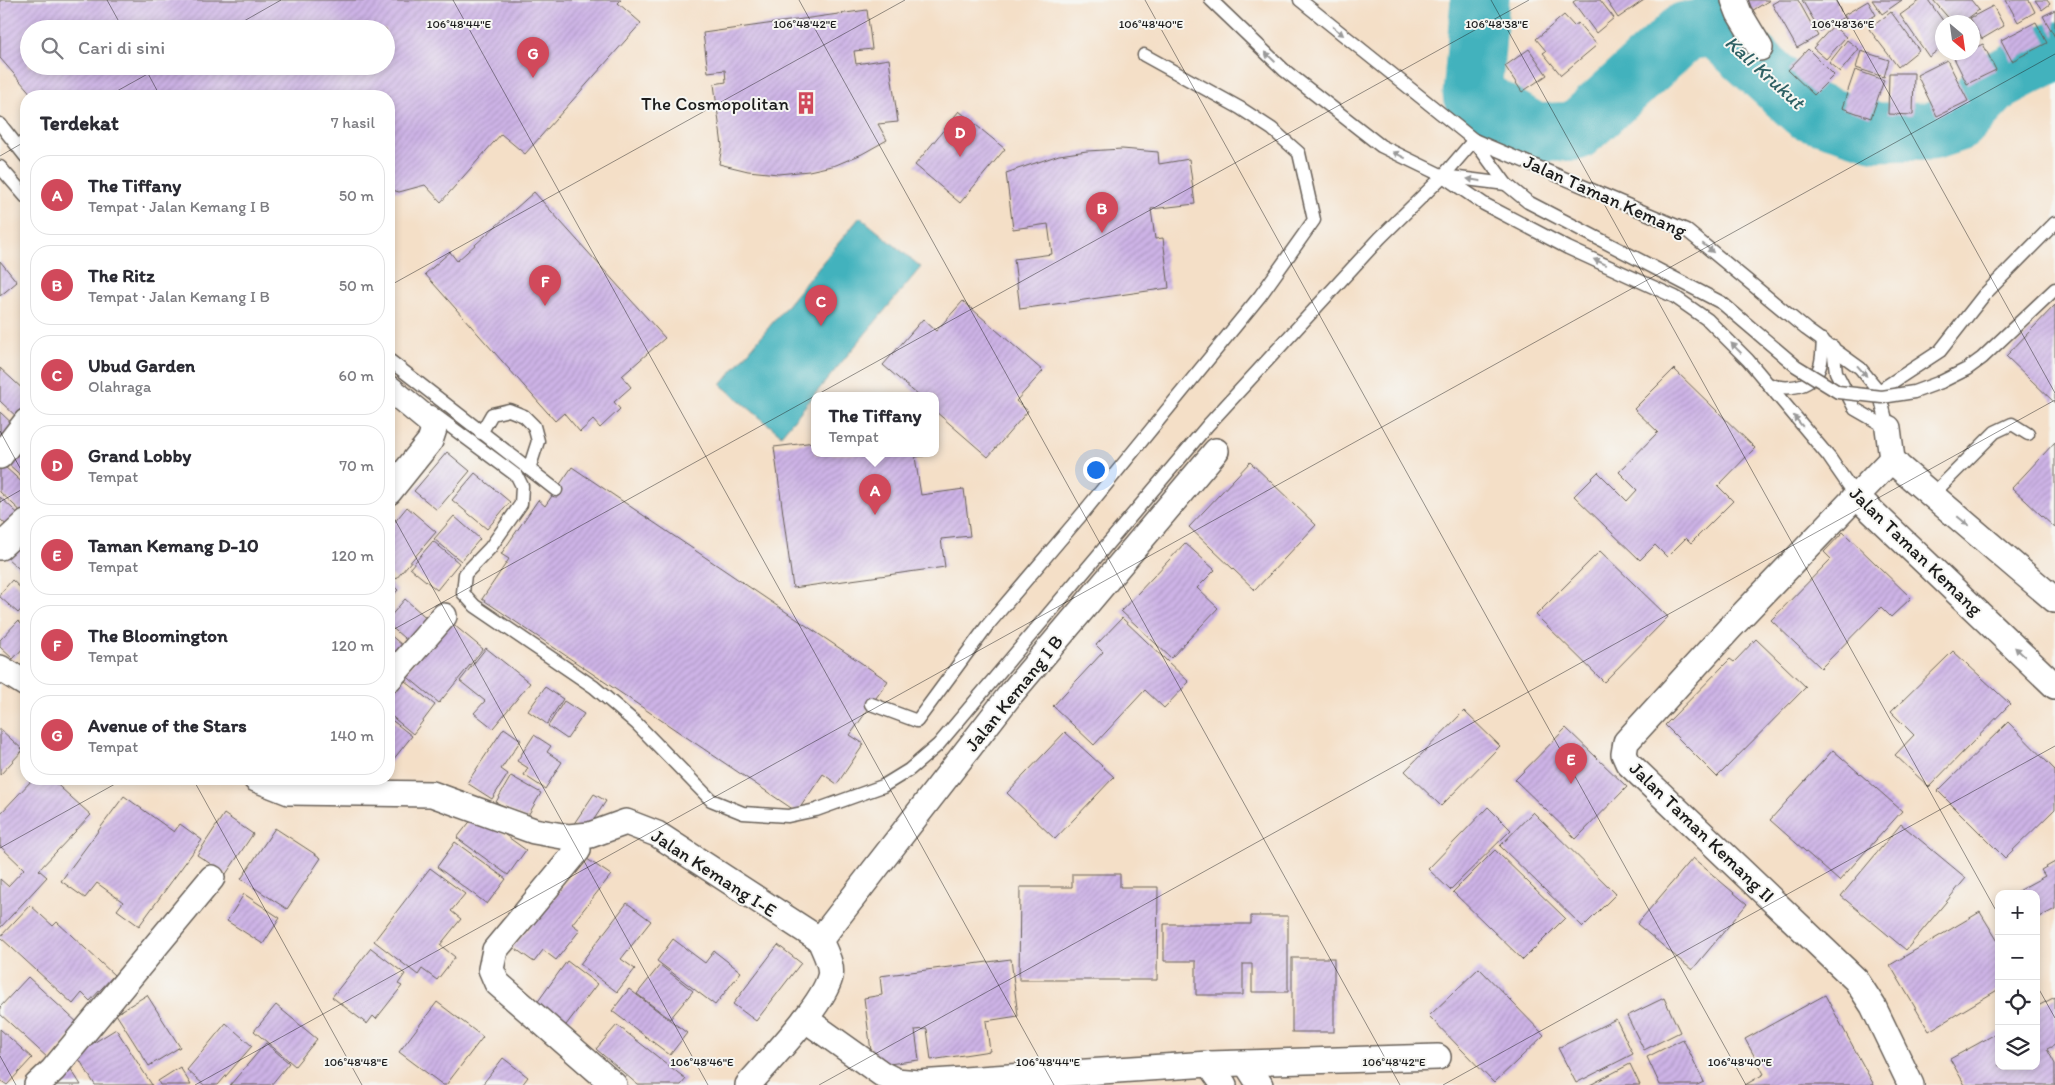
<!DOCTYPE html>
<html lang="id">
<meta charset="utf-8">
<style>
body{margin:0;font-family:Itim,sans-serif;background:#f2f2f3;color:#2b2b33}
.controls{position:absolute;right:15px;bottom:15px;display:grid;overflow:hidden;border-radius:10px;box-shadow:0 2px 8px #0003}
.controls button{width:45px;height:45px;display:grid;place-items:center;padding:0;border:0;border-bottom:1px solid #e1e1e2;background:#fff;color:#2b2b33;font:25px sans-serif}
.compass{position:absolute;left:1935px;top:15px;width:45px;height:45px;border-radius:50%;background:#fff;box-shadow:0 2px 8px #0003;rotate:151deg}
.you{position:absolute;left:1095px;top:469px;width:18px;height:18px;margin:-12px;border:4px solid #fff;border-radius:50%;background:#1a73e8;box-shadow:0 0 0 8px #1a73e833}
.badge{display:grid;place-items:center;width:32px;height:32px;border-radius:50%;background:#d1495b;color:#fff;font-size:16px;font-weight:700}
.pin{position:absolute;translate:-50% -41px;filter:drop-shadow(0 1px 2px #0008)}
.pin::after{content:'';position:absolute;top:26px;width:18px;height:15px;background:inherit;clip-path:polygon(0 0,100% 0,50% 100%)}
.popup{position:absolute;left:811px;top:392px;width:128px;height:65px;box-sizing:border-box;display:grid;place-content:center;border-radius:10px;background:#fff;filter:drop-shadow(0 1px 4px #0005);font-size:16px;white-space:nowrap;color:#7c7c81}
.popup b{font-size:19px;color:#2b2b33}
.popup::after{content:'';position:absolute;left:50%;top:100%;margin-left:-10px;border:10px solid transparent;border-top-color:#fff}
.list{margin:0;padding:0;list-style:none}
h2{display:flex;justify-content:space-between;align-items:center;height:65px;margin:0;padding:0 20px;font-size:21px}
h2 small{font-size:16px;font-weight:400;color:#7c7c81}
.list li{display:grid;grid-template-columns:32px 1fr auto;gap:15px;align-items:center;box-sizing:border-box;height:80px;margin:0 10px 10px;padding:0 10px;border:1px solid #e1e1e2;border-radius:20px}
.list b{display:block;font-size:19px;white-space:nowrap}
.list p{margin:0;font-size:16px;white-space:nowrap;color:#7c7c81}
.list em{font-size:16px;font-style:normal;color:#7c7c81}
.icon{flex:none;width:28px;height:28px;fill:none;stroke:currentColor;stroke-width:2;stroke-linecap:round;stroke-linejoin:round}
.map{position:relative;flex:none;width:2055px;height:1085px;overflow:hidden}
.search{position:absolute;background:#fff;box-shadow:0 2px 8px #0003;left:20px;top:20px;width:375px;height:55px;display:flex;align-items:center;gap:12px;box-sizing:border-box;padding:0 18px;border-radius:28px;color:#7c7c81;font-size:19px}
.panel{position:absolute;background:#fff;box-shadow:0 2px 8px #0003;left:20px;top:90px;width:375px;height:695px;border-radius:20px}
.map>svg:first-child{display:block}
.water{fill:#43b2bd;stroke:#30676c}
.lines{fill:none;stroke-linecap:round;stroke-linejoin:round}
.river{stroke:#43b2bd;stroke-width:59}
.building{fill:url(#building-hatch);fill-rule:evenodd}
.service-casing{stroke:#686058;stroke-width:15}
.minor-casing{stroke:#686058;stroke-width:28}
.service{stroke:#fff;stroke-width:12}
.minor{stroke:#fff;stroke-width:25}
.service-bridge-casing{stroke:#686058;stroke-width:15;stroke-linecap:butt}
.service-bridge{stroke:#fff;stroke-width:12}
.oneway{fill:#999}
.ticks{fill:none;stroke:#1c1c1c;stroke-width:1;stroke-opacity:0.45}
.labels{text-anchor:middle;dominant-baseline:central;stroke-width:4;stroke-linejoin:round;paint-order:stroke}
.poi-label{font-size:19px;fill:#1c1c1c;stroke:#f6f6f2;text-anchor:end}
.street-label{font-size:19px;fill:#1c1c1c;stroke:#f6f6f2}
.water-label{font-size:20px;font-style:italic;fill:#2e6064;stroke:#f6f6f2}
.ticks-label{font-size:12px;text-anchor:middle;fill:#1c1c1c;stroke:#f6f6f2;stroke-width:4;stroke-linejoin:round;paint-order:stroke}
</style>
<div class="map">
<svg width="2055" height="1085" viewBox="0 0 2055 1085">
<defs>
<pattern id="building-hatch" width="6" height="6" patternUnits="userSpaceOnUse" patternTransform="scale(1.25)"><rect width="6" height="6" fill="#cdb3e6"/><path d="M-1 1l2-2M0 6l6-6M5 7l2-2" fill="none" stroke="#af99c5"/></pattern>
</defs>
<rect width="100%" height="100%" fill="#f6f6f2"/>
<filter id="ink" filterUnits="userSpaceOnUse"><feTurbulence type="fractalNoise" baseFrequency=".02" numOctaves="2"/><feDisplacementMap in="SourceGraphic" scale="10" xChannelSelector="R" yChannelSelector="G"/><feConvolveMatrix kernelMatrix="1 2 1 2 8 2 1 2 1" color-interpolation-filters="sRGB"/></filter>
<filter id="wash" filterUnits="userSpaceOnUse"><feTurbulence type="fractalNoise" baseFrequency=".0096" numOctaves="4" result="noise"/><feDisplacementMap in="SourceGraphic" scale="20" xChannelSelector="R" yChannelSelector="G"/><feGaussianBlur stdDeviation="1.12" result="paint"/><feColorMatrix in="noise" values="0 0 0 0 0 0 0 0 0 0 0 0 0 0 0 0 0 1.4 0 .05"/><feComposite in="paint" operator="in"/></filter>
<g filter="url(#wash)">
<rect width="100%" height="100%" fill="#f4dfc7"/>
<path class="water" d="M860 217 921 267 781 435 721 385Z"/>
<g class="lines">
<path class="river" d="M1480 0 1472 95 1535 133 1576 131 1686 31 1715 27 1806 110 1877 132 1931 131 1958 122 1997 81 2055 51"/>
</g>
<g id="blocks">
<g class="building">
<path d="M0 0H621L618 3 641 23 525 154 501 134 441 202 425 185 399 192 389 189V96H33L0 58ZM29 29H386V66H29Z"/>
<path d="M1576 0H1600L1614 18 1596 33 1573 2Z"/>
<path d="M1606 0H1644L1618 18Z"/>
<path d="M1743 0H1770L1750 12Z"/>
<path d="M1779 0H1798L1818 36 1797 48 1772 4Z"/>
<path d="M1802 0H1835L1844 17 1820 31Z"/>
<path d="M1872 0H1902L1882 14Z"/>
<path d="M1921 0H1928L1944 22 1942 47 1929 57 1900 15Z"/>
<path d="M1933 0H1971L1979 10 1963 22H1952Z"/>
<path d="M2006 0H2029L2035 12 2018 22Z"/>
<path d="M2035 0H2047L2050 4 2042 10Z"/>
<path d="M1868 1 1876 15 1853 28 1844 15Z"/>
<path d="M1993 6 2004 26 1982 39 1970 18Z"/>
<path d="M867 10 872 49 854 51 856 64 889 59 898 122 878 124 887 140 862 154 836 165 809 171 778 174 748 171 719 164 722 146 714 84 726 82 725 70 708 72 703 33Z"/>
<path d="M2055 10V37L2043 16Z"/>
<path d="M1891 12 1919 50 1898 67 1869 29Z"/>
<path d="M1564 15 1574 26 1578 23 1597 45 1561 75 1543 53 1546 51 1536 39Z"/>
<path d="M2036 22 2047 43 2012 61 2001 40Z"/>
<path d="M1833 26 1846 37 1826 59 1813 48Z"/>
<path d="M1847 40 1859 49 1840 72 1829 63Z"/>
<path d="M1983 44 1996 70 1967 84 1954 58 1966 52H1972V49Z"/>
<path d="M1529 49 1547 75 1522 92 1505 66Z"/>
<path d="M1808 49 1834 75 1814 95 1788 70Z"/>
<path d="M1861 51 1889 60 1884 77 1856 68Z"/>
<path d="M1947 60 1968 101 1937 116 1917 75Z"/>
<path d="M1855 70 1884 80 1871 118 1842 108Z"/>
<path d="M1889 73H1914L1913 115 1888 114Z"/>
<path d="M959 111 1005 149 960 203 915 165Z"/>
<path d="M1122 149 1158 152 1159 164 1189 159 1195 204 1151 209 1155 239 1163 238 1169 288 1020 309 1014 259 1052 254 1048 224 1013 229 1006 173 1059 155 1087 151Z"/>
<path d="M534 192 665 338 622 376 631 387 614 402 620 409 600 428 593 420 580 432 564 413 555 421 425 274 450 252 457 261Z"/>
<path d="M0 261 17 282 0 296Z"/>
<path d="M963 301 1043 371 1016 401 1028 411 988 457 935 411V396H919L883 365 923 319 936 331Z"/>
<path d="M2055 305V403L2006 356Z"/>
<path d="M0 368 26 392V415L21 421 0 401Z"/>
<path d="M1674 369 1755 448 1718 486 1733 501 1691 543 1686 538 1667 557 1655 545 1640 560 1574 496 1598 472 1627 501 1637 490 1619 472 1658 432 1634 409Z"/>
<path d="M0 412 18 429 0 449Z"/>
<path d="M815 442V454H924V456L915 457 921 495 964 489 970 536 941 539 945 567 793 588 774 447Z"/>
<path d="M2055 442V528L2012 488Z"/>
<path d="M18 449 26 456V480L6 462Z"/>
<path d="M447 452 470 471 437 510 414 491Z"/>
<path d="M1250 462 1316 525 1255 590 1189 527Z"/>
<path d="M4 466 26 486V516L0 492V470Z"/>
<path d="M572 467 888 681 850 735 864 744 837 784 823 774 797 812 482 599 509 559 501 554 538 500 545 506Z"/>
<path d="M475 473 510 502 487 529 452 500Z"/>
<path d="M0 497 25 520 14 532 0 519Z"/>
<path d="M407 507 436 532 396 579 389 572V529Z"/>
<path d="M454 516 480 539 461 561 434 539Z"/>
<path d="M1843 532 1911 598 1891 617 1881 607 1821 668 1771 620 1831 559 1824 552Z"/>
<path d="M433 541 459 563 437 590 410 568Z"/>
<path d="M22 542 26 546V575L7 558Z"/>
<path d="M1185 543 1215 570 1197 588 1218 608 1171 658 1121 611Z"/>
<path d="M1600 551 1668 617 1604 682 1536 615Z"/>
<path d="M12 580 26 593V604L18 613 0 597V594Z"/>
<path d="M389 582 398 590 389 600Z"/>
<path d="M405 599 430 621 411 644 389 625V618Z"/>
<path d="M1122 618 1189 682 1164 708 1145 690 1094 745 1053 706 1103 652 1096 645Z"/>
<path d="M448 620 483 649 439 703 404 674Z"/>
<path d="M18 621 26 628V645L13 659 0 647V640Z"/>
<path d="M389 634 408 650 389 673Z"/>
<path d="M1756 639 1806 687 1717 777 1665 725 1730 659 1734 662Z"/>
<path d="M486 648 530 683 493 728 474 713 485 701 460 681Z"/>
<path d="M1953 651 2010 704 1929 787 1895 755 1914 735 1891 712Z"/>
<path d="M400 677 435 705 413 734 389 714V691Z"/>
<path d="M545 687 563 699 547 724 528 711Z"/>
<path d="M564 701 584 714 567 739 548 726Z"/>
<path d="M1464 711 1500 746 1441 806 1405 771Z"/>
<path d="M389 718 412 736 389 765Z"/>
<path d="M2008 722 2055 770V809L2005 858 1938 791Z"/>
<path d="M504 728 521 740 501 769 508 774 492 799 467 783Z"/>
<path d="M1566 728 1627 787 1576 839 1515 780Z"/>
<path d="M0 729 23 750 0 775Z"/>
<path d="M1065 732 1114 777 1055 839 1007 793Z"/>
<path d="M534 735 551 746 547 752 562 762 545 789 524 775 528 768 517 761Z"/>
<path d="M1833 750 1902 811 1839 881 1770 820Z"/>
<path d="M511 776 541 793 526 819 496 802Z"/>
<path d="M33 779H51L91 815 39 870 47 877 0 928V879L8 886 24 869 0 846V814Z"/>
<path d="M594 794 606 801 585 833 573 825Z"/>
<path d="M124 796 174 832 180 824 202 840 139 926 117 910 123 902 97 883 85 898 61 881Z"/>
<path d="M1488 807 1511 830 1450 890 1428 869Z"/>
<path d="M1533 812 1616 894 1583 927 1500 846Z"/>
<path d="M224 814 253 834 226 874 197 855Z"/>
<path d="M476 814 526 850 508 875 457 838Z"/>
<path d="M1901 824 1966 878 1906 950 1841 896Z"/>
<path d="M275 828 321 858 287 909 241 879Z"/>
<path d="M455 842 506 879 487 904 437 867Z"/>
<path d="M1495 850 1565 918 1523 960 1453 892Z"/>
<path d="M1693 858 1747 904 1692 970 1637 924Z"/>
<path d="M587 859 611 875 572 924 580 930 556 960 543 950 534 962 513 947Z"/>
<path d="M2055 862V909L2036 919V894H2012L2045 876 2041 870Z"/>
<path d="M430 868 465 894 451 911 461 919 440 945 455 957 437 980 422 969 418 975 374 941Z"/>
<path d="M1072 874H1120V887H1158L1157 980H1019L1020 887H1072Z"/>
<path d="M244 894 280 918 263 944 227 921Z"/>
<path d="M627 903 651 921 621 959 635 969 617 992 580 964Z"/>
<path d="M30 905 53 926 57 922 114 975 90 1001 82 993 73 1004 0 937Z"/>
<path d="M1980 912 1999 943V989L1929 1031 1890 965Z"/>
<path d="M1251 916H1288V992H1252V964H1243V995H1196V961H1164V924H1251Z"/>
<path d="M673 939 705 963 714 951 741 972 715 1005 657 961Z"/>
<path d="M778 945 801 963 756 1021 733 1004Z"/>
<path d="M371 948 405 974 398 984 402 986 376 1019 373 1016 367 1024 332 997Z"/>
<rect x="1292" y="958" width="42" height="74"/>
<path d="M1011 959 1018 1016 986 1021 990 1051 931 1060 927 1029 915 1030 919 1060 873 1066 864 998 882 995 880 976Z"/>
<path d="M567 961 597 984 563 1029 534 1007Z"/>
<path d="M660 965 693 991 670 1019 637 994Z"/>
<path d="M1479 968 1544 1035 1494 1083 1429 1016Z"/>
<path d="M28 977 80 1025 49 1059 0 1014V1007Z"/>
<path d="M629 989 687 1033 670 1055 612 1011Z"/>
<path d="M147 995 180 1047 149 1066 116 1014Z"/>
<path d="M1825 995 1874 1085H1745L1764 1074 1745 1039Z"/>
<path d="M2055 997V1045L2047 1049 2055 1064V1085H1965L1950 1059 1999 1032V1066H2036V1007Z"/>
<path d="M1664 998 1680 1032 1644 1050 1627 1016Z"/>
<path d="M437 1002 483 1037 446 1085H443L399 1052Z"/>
<path d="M276 1005 317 1039 295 1066 254 1031Z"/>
<path d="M1616 1019 1633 1054 1576 1083 1558 1048Z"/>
<path d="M226 1023 252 1046 218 1085H204L187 1070Z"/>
<path d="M617 1025 686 1079 681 1085H638L596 1049Z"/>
<path d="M0 1029 32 1058 7 1085 0 1080Z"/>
<path d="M116 1029 152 1085H95L76 1054Z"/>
<path d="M1683 1039 1704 1082 1697 1085H1660L1647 1057Z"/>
<path d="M266 1043 289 1063 271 1085H230Z"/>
<path d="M503 1058 528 1077 522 1085H482Z"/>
<path d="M1630 1064 1640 1085H1590Z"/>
<path d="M69 1066 81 1085H46Z"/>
<path d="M180 1067 191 1085H160L158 1081Z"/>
</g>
</g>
</g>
<g filter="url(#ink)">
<use href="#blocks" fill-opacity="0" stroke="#686058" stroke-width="1"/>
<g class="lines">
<defs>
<g id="service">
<path d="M1211 0 1284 70 1381 146 1443 176 1506 184"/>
<path d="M1300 0 1474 140 1506 184 1528 202"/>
<path d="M0 124 26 157"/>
<path d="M1474 140 1686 230 1806 329 1860 368 1879 391 1888 428"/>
<path d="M0 167 26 197"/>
<path d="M1443 176 1484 204 1568 248 1675 297 1708 320 1748 360 1829 457 1856 496"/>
<path d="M1833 347 1836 372 1855 409 1888 428"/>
<path d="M389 360 556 490"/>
<path d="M1941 382 1967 369 1982 358 2055 289"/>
<path d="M1768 384C1784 390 1809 389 1818 371 1823 362 1822 350 1823 340"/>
<path d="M1879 391 1940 351 1984 295 2055 223"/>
<path d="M431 412 517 476 522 486 521 504 490 548 465 574 463 593 475 606 594 687 637 724 711 800 743 813 788 816 816 810 883 786 909 770 938 745 1208 425 1380 238 1443 176 1474 140"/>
<path d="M481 433 492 414 509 410 524 416 534 426 538 441 529 469"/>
<path d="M1932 495 1995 432 2012 424 2028 434"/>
<path d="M871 704 917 721 987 626 1083 513 1260 296 1314 220 1299 153 1272 129 1240 108 1144 55"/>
</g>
<g id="minor">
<path d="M1734 0 1739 13 1760 48"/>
<path d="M389 388 429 421 434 429 430 441 389 492"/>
<path d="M1888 428 1892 459 1899 467 2055 600"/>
<path d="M0 456 26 422"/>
<path d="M1892 459 1729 629 1626 742 1624 754 1628 763 1856 980 1873 1006 1911 1085"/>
<path d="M1856 496 2055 686"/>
<path d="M0 547 26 523"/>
<path d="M0 668 26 684"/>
<path d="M389 679 444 616"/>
<path d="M256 779 289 792 432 794 534 831 568 837 590 835 626 822 657 834 820 940"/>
<path d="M578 850 495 950 491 969 497 983 614 1085"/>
<path d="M820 940 1010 695 1216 451"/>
<path d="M805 1019 882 1074 896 1081 918 1083 1209 1064 1438 1057"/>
<path d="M1246 1063 1260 1085"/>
<path d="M1209 1064 1224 1085"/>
<path d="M37 1085 53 1070 212 878"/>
<path d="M748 1085C769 1060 822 1007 830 977 833 965 824 951 820 940"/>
</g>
</defs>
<use href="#service" class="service-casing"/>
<use href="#minor" class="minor-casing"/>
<use href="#service" class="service"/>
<use href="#minor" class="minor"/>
<defs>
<path id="service-bridge" d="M1528 202 1722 303 1796 366 1838 392 1882 397 1914 392 1941 382"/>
</defs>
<use href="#service-bridge" class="service-bridge-casing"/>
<use href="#service-bridge" class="service-bridge"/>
</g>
<defs><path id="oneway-solid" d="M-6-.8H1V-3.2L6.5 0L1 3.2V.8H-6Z" transform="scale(1.25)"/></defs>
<g class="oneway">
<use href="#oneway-solid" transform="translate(1338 31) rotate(39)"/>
<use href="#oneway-solid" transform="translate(1270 57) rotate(-136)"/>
<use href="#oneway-solid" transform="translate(1399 155) rotate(-154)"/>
<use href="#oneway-solid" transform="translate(1474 180) rotate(-171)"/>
<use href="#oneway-solid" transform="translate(1708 248) rotate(40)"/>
<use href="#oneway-solid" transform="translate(1600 262) rotate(-156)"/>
<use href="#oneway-solid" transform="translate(1736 348) rotate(-135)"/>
<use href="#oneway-solid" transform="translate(1862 371) rotate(48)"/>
<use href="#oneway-solid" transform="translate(1798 421) rotate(-130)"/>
<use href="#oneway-solid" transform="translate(1963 521) rotate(40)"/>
<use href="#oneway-solid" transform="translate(2020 652) rotate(-137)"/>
</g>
</g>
<path class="ticks" d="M107 0 123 29M453 0 1054 1085M799 0 1400 1085M1145 0 1746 1085M1491 0 1999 916M1837 0 2055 393M230 29 281 0M144 66 160 96M108 96 162 66M0 156 26 141M389 286 905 0M0 431 26 479M0 502 26 487M389 509 708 1085M389 632 1529 0M193 779 362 1085M0 848 124 779M2036 984 2055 1018M0 1056 16 1085M195 1085 2055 54M819 1085 2055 400M1443 1085 2055 746"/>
<defs>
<symbol id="building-bare" viewBox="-9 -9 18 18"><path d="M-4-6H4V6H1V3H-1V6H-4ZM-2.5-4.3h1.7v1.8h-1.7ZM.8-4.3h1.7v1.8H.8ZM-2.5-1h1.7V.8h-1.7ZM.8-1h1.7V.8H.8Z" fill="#d1495b" stroke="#f6f6f2" stroke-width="2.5" paint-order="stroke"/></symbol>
</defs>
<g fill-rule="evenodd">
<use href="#building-bare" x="790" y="87" width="32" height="32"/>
</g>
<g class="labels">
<g class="poi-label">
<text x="789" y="103">The Cosmopolitan</text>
</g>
<g class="street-label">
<text transform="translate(1605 196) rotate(24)">Jalan Taman Kemang</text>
<text transform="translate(1916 551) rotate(44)">Jalan Taman Kemang</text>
<text transform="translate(1014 693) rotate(-51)">Jalan Kemang I B</text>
<text transform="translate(1702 832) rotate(44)">Jalan Taman Kemang II</text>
<text transform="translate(714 873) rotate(33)">Jalan Kemang I-E</text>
</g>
<g class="water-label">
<text transform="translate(1765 72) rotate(42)">Kali Krukut</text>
</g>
</g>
<g class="ticks-label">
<text x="459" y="28">106°48'44"E</text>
<text x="805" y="28">106°48'42"E</text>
<text x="1151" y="28">106°48'40"E</text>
<text x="1497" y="28">106°48'38"E</text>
<text x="1843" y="28">106°48'36"E</text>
<text x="356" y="1066">106°48'48"E</text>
<text x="702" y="1066">106°48'46"E</text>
<text x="1048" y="1066">106°48'44"E</text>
<text x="1394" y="1066">106°48'42"E</text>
<text x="1740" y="1066">106°48'40"E</text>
</g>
</svg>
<div class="controls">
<button>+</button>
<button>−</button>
<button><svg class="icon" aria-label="locate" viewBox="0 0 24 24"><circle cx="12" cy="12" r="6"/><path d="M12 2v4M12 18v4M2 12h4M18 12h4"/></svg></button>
<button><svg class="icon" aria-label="layers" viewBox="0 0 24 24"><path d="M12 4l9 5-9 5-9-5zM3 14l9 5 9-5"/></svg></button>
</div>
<svg class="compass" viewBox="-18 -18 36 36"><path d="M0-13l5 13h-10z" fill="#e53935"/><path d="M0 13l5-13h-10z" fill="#7c7c81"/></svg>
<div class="you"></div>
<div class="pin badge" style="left:875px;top:515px">A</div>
<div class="popup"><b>The Tiffany</b>Tempat</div>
<div class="pin badge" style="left:1102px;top:233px">B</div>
<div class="pin badge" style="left:821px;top:326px">C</div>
<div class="pin badge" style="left:960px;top:157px">D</div>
<div class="pin badge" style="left:1571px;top:784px">E</div>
<div class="pin badge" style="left:545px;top:306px">F</div>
<div class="pin badge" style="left:533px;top:78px">G</div>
<div class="search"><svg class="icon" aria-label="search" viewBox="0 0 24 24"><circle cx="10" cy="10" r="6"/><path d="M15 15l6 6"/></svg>Cari di sini</div>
<section class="panel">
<h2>Terdekat<small>7 hasil</small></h2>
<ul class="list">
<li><span class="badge">A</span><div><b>The Tiffany</b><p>Tempat · Jalan Kemang I B</p></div><em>50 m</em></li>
<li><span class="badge">B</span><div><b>The Ritz</b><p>Tempat · Jalan Kemang I B</p></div><em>50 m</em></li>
<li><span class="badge">C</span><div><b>Ubud Garden</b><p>Olahraga</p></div><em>60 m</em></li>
<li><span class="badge">D</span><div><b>Grand Lobby</b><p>Tempat</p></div><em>70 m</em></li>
<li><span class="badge">E</span><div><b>Taman Kemang D-10</b><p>Tempat</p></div><em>120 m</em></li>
<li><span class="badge">F</span><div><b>The Bloomington</b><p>Tempat</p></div><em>120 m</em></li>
<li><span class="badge">G</span><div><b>Avenue of the Stars</b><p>Tempat</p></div><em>140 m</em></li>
</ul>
</section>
</div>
